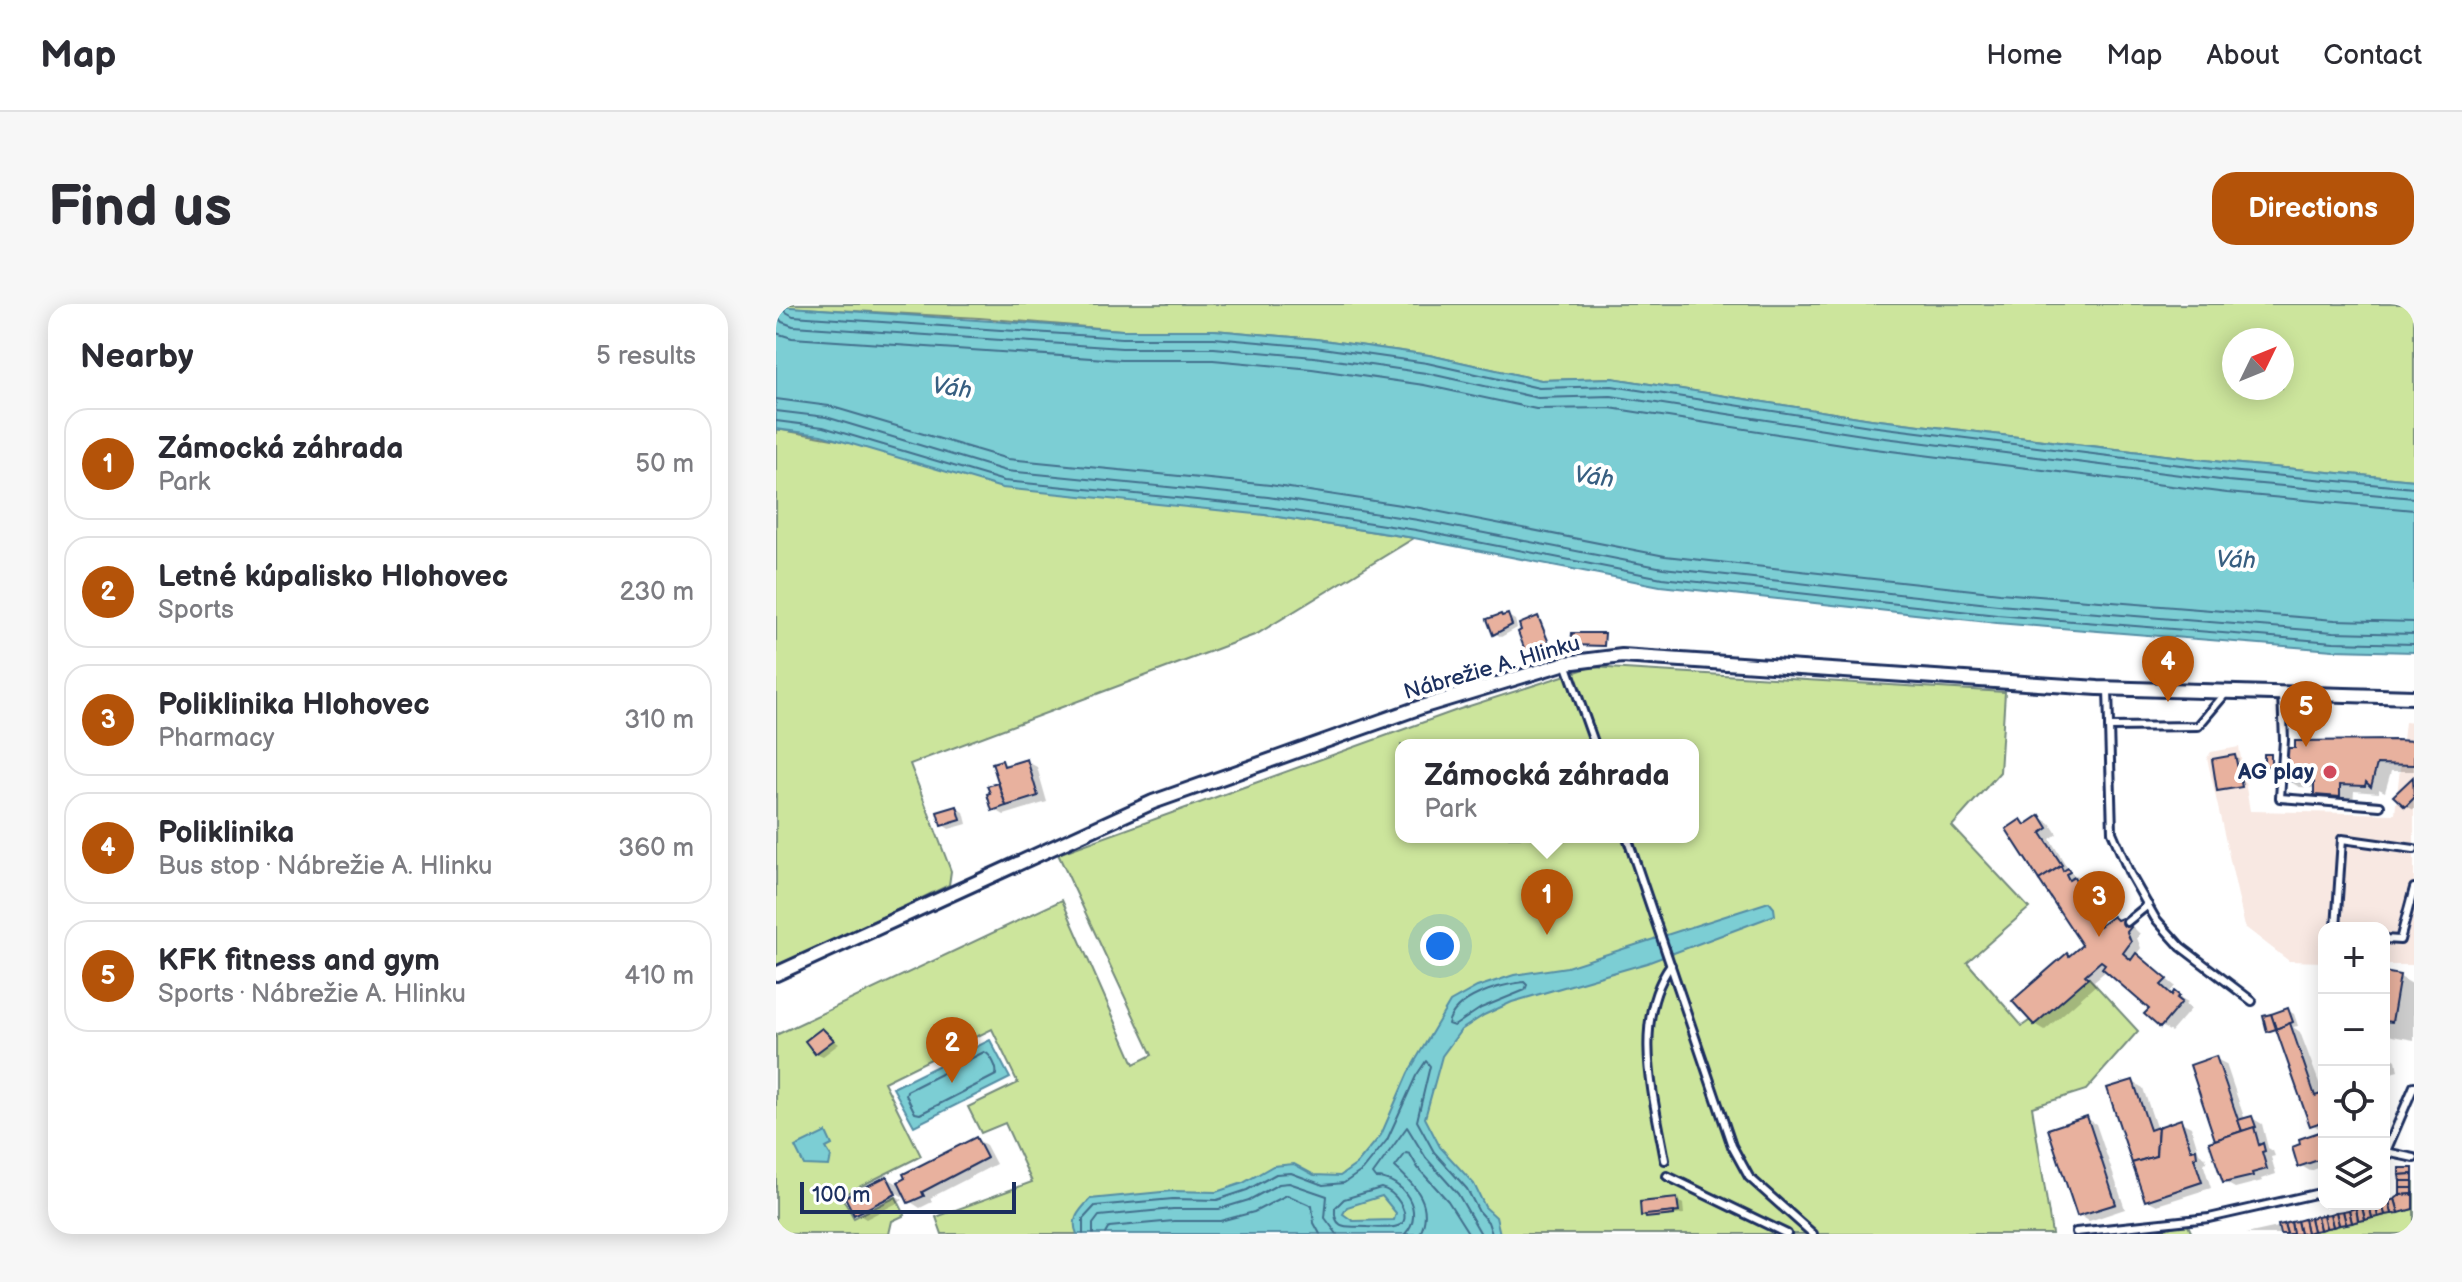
<!DOCTYPE html>
<meta charset="utf-8">
<style>
body{margin:0;font-family:"Balsamiq Sans",sans-serif;background:#f7f7f7;color:#2b2b33}
.controls{position:absolute;right:24px;bottom:24px;display:grid;overflow:hidden;border-radius:16px;box-shadow:0 4px 20px #0003}
.controls button{width:72px;height:72px;display:grid;place-items:center;padding:0;border:0;border-bottom:2px solid #e1e1e2;background:#fff;color:#2b2b33;font:40px sans-serif}
.compass{position:absolute;left:1446px;top:24px;width:72px;height:72px;border-radius:50%;background:#fff;box-shadow:0 4px 20px #0003;rotate:47deg}
.scale{position:absolute;left:24px;bottom:20px;width:216px;box-sizing:border-box;padding-left:8px;border:4px solid #1b2f5e;border-top:0;font-size:22px;line-height:28px;white-space:nowrap;color:#1b2f5e;-webkit-text-stroke:6px #fff;paint-order:stroke}
.you{position:absolute;left:664px;top:642px;width:28px;height:28px;margin:-20px;border:6px solid #fff;border-radius:50%;background:#1a73e8;box-shadow:0 0 0 12px #1a73e833}
.badge{display:grid;place-items:center;width:52px;height:52px;border-radius:50%;background:#b45309;color:#fff;font-size:26px;font-weight:700}
.pin{position:absolute;translate:-50% -66px;filter:drop-shadow(0 2px 4px #0008)}
.pin::after{content:'';position:absolute;top:42px;width:28px;height:24px;background:inherit;clip-path:polygon(0 0,100% 0,50% 100%)}
.popup{position:absolute;left:619px;top:435px;width:304px;height:104px;box-sizing:border-box;display:grid;place-content:center;border-radius:16px;background:#fff;filter:drop-shadow(0 2px 6px #0005);font-size:26px;white-space:nowrap;color:#7c7c81}
.popup b{font-size:30px;color:#2b2b33}
.popup::after{content:'';position:absolute;left:50%;top:100%;margin-left:-16px;border:16px solid transparent;border-top-color:#fff}
.list{margin:0;padding:0;list-style:none}
h2{display:flex;justify-content:space-between;align-items:center;height:104px;margin:0;padding:0 32px;font-size:34px}
h2 small{font-size:26px;font-weight:400;color:#7c7c81}
.list li{display:grid;grid-template-columns:52px 1fr auto;gap:24px;align-items:center;box-sizing:border-box;height:112px;margin:0 16px 16px;padding:0 16px;border:2px solid #e1e1e2;border-radius:24px}
.list b{display:block;font-size:30px;white-space:nowrap}
.list p{margin:0;font-size:26px;white-space:nowrap;color:#7c7c81}
.list em{font-size:26px;font-style:normal;color:#7c7c81}
.icon{flex:none;width:44px;height:44px;fill:none;stroke:currentColor;stroke-width:2;stroke-linecap:round;stroke-linejoin:round}
.map{position:relative;flex:none;width:1638px;height:930px;overflow:hidden;border-radius:24px}
header{display:flex;align-items:center;gap:48px;box-sizing:border-box;height:112px;padding:0 40px;background:#fff;border-bottom:2px solid #e1e1e2}
header strong{font-size:38px}
nav{display:flex;gap:44px;margin-inline-start:auto;font-size:28px}
.intro{display:flex;align-items:center;justify-content:space-between;box-sizing:border-box;height:192px;padding:0 48px}
h1{margin:0;font-size:56px}
.button{padding:20px 36px;border-radius:24px;background:#b45309;color:#fff;font-size:28px;font-weight:700}
main{display:flex;gap:48px;padding:0 48px}
aside{flex:1;background:#fff;border-radius:24px;box-shadow:0 4px 20px #0003}
.map>svg:first-child{display:block}
.built{fill:#f8e8e2}
.green{fill:#cce59c;stroke:#748a7d;stroke-width:2;fill-rule:evenodd}
.water{fill:#7cced4;stroke:#558ea5;stroke-width:2;fill-rule:evenodd}
.shadow{fill:#0003}
.lines{fill:none;stroke-linecap:round;stroke-linejoin:round}
.shore{stroke:#426f8d;stroke-width:2}
.building{fill:#e8b19e;stroke:#1b2f5e;stroke-width:2}
.service-casing{stroke:#1b2f5e;stroke-width:12}
.minor-casing{stroke:#1b2f5e;stroke-width:18}
.service{stroke:#fff;stroke-width:6}
.minor{stroke:#fff;stroke-width:12}
.poi-dot{fill:#d1495b;stroke:#fff;stroke-width:3}
.labels{text-anchor:middle;dominant-baseline:central;stroke-width:8;stroke-linejoin:round;paint-order:stroke}
.street-label{font-size:22px;fill:#1b2f5e;stroke:#fff}
.poi-label{font-size:22px;font-weight:bold;fill:#1b2f5e;stroke:#fff;text-anchor:end}
.water-label{font-size:24px;font-style:italic;fill:#385f81;stroke:#fff}
</style>
<header>
<strong>Map</strong>
<nav><a>Home</a><a>Map</a><a>About</a><a>Contact</a></nav>
</header>
<div class="intro"><h1>Find us</h1><a class="button">Directions</a></div>
<main>
<aside>
<h2>Nearby<small>5 results</small></h2>
<ul class="list">
<li><span class="badge">1</span><div><b>Zámocká záhrada</b><p>Park</p></div><em>50 m</em></li>
<li><span class="badge">2</span><div><b>Letné kúpalisko Hlohovec</b><p>Sports</p></div><em>230 m</em></li>
<li><span class="badge">3</span><div><b>Poliklinika Hlohovec</b><p>Pharmacy</p></div><em>310 m</em></li>
<li><span class="badge">4</span><div><b>Poliklinika</b><p>Bus stop · Nábrežie A. Hlinku</p></div><em>360 m</em></li>
<li><span class="badge">5</span><div><b>KFK fitness and gym</b><p>Sports · Nábrežie A. Hlinku</p></div><em>410 m</em></li>
</ul>
</aside>
<div class="map">
<svg width="1638" height="930" viewBox="0 0 1638 930">
<rect width="100%" height="100%" fill="#fff"/>
<filter id="ink" filterUnits="userSpaceOnUse"><feTurbulence type="fractalNoise" baseFrequency=".0125" numOctaves="2"/><feDisplacementMap in="SourceGraphic" scale="16" xChannelSelector="R" yChannelSelector="G"/><feConvolveMatrix kernelMatrix="1 2 1 2 8 2 1 2 1" color-interpolation-filters="sRGB"/></filter>
<g filter="url(#ink)">
<path class="built" d="M1629 418 1638 419V661H1608V624H1548V658L1513 657 1469 623 1431 454 1435 448 1463 443 1474 507 1619 510Z"/>
<g class="green">
<path d="M0 0H1638V176L1454 159 1095 115 836 74 765 76 653 51 540 35 438 26H346L203 14 8 3 0 2ZM1458 36H1506V84H1458Z"/>
<path d="M0 125 489 211 638 234 481 330 134 460 175 567 173 581 0 664Z"/>
<path d="M815 363 1229 388 1224 468 1176 522 1253 604 1191 658 1246 722 1313 674 1362 727 1310 786 1256 803 1276 930H166L160 913 256 878 229 819 205 829 192 803 242 779 216 725 108 778 145 852 65 892 78 914 120 893 129 911 116 917 113 930H0V731L286 596 358 760 376 751 282 550 684 405ZM625 441H917V533H625Z"/>
<path d="M1638 877V930H1524L1637 905Z"/>
<path d="M1411 919 1416 930H1369Z"/>
</g>
<g class="water">
<path d="M0 2 346 26H438L540 35 653 51 765 76 836 74 1095 115 1454 159 1638 176V348L1557 346 1221 319 884 282 638 234 489 211 226 184 45 131 0 125Z"/>
<path d="M993 598 998 604 999 611 871 659 736 698 708 711 685 726 666 752 649 814 664 843 698 880 709 903 720 913 724 930H301C294 915 304 906 314 895L396 887 440 888 467 879 497 862 518 860 538 871 564 872 581 860 605 831 632 769 674 698 701 683 738 671 791 663ZM606 892 620 909 618 916 577 917 567 910 571 903Z"/>
<path d="M214 736 234 774 138 822 117 784Z"/>
<path d="M50 828 56 841 50 844 55 852 53 862 28 861 19 843Z"/>
</g>
<g class="shadow">
<path d="M732 312 739 316 741 324 725 333 719 329Z"/>
<path d="M762 314 777 345 756 354 753 352Z"/>
<path d="M1638 440V467H1615L1609 488 1603 485V489L1578 487 1577 499 1554 498 1540 490V484L1523 483 1510 475Z"/>
<path d="M1460 453 1463 455 1467 483 1446 487 1443 485 1439 457Z"/>
<path d="M250 457 261 463 271 498 228 511 218 505 214 483 225 480 226 458 233 462Z"/>
<path d="M1637 475 1638 476V506L1630 502Z"/>
<path d="M181 505 188 508 191 520 173 525 167 521Z"/>
<path d="M1264 513 1274 519 1281 530 1274 535 1294 568 1302 573 1299 576 1308 581 1328 612 1324 615 1328 621 1346 616 1356 622 1364 630 1361 634 1365 644 1360 651 1399 682 1394 688 1412 698 1409 700 1415 705 1395 728 1385 722 1376 705 1331 666 1318 677 1321 680 1269 726 1259 720 1294 654 1308 642 1233 525 1245 517 1252 521Z"/>
<path d="M1610 670 1624 673 1638 681V736L1616 732 1608 727Z"/>
<path d="M1511 706 1518 710 1522 722 1517 723 1524 728 1548 792V825L1546 826 1536 820 1503 725 1493 726Z"/>
<path d="M46 727 63 740 47 752 40 749Z"/>
<path d="M1608 750 1620 756 1622 767 1608 771Z"/>
<path d="M1440 755 1450 760 1469 816 1476 814 1486 820 1492 844 1497 847 1499 852 1495 853 1500 870 1485 875 1486 877 1459 884 1448 878 1442 838Z"/>
<path d="M1357 778 1367 784 1381 826 1405 818 1415 823 1423 849 1429 853 1431 858 1427 859 1435 884 1381 901 1371 896Z"/>
<path d="M1310 814 1320 820 1349 905 1313 917 1303 911Z"/>
<path d="M1543 830 1548 833V862L1534 867 1524 861Z"/>
<path d="M200 835 210 841 220 860 154 894 156 898 144 904 112 883 110 886 127 896 90 915 80 909 111 874 122 880Z"/>
<path d="M1637 866 1638 906 1529 930H1470L1620 897 1626 892Z"/>
<path d="M901 896 907 900 908 910 873 914 867 910Z"/>
</g>
<g class="lines">
<g class="shore">
<path d="M8 0 10 8 17 12 346 34H438L539 43 651 59 763 84 836 82 1094 122 1453 167 1638 184"/>
<path d="M0 11 6 18 17 22 346 44H438L538 53 650 69 762 94 835 92 1093 132 1452 177 1638 194"/>
<path d="M0 29 16 34 345 56H437L536 65 648 81 760 105 834 104 1091 144 1451 189 1638 206"/>
<path d="M0 95 53 102 232 155 494 181 644 204 889 252 1224 289 1559 316 1638 318"/>
<path d="M0 107 50 113 230 167 492 193 642 216 887 264 1222 301 1558 328 1638 330"/>
<path d="M0 117 47 123 228 177 491 203 640 226 886 274 1221 311 1558 338 1638 340"/>
<path d="M748 678 751 681 749 686 705 704 678 722 672 720C678 693 723 681 748 678Z"/>
<path d="M208 748C215 750 222 765 220 771L144 810 139 809 130 791 131 787Z"/>
<path d="M605 884C614 886 619 891 624 899 641 929 607 924 591 923 576 921 557 929 559 904L568 895Z"/>
<path d="M307 930V915L319 902 397 895 441 896 471 886 500 870 515 869 547 881 568 879 587 866 611 836 640 772 650 757 654 762 641 817 658 848 691 885 703 908 712 918 716 930"/>
<path d="M317 930V920L323 912 397 905H443L473 896 503 880 513 879 551 892 549 914 561 930"/>
<path d="M329 930 333 923 398 917H444L478 908 511 891 536 902 538 919 544 930"/>
<path d="M629 930C650 908 627 874 600 874L597 870 631 823 650 854 682 890 705 930"/>
<path d="M644 930C658 901 640 882 619 863L630 849 634 850 642 864 672 897 693 930"/>
</g>
</g>
<g class="building">
<path d="M725 310 726 312 732 310 736 321 717 331 711 315Z"/>
<path d="M762 312 775 344 752 354 742 328 745 326 743 320Z"/>
<path d="M796 329H829L828 342 795 341Z"/>
<path d="M1620 436 1638 437V461L1601 460 1595 483 1590 478 1589 482 1564 481V493L1538 491V478L1507 476 1511 444H1519V437Z"/>
<rect x="1488" y="450" width="7" height="12"/>
<path d="M1459 451 1466 483 1441 487 1436 455Z"/>
<path d="M251 455 262 492 230 502 216 459 226 456 228 462Z"/>
<path d="M1637 473 1638 494 1629 503 1617 492Z"/>
<path d="M222 479 230 502 216 507 211 490 214 489 211 482Z"/>
<path d="M181 502 185 516 165 522 161 508Z"/>
<path d="M1264 511 1272 524 1265 529 1286 561 1263 576 1230 525 1245 515 1249 521Z"/>
<path d="M1285 562 1287 567 1292 564 1294 568 1290 570 1293 576 1298 573 1320 606 1315 609 1324 622 1337 612 1341 616 1346 614 1355 623 1351 628 1355 638 1347 649 1355 656 1360 649 1391 675 1385 681 1396 691 1398 687 1404 692 1401 694 1406 698 1384 724 1368 710 1373 705 1326 664 1329 660 1325 657 1309 671 1312 674 1258 721 1236 697 1291 649 1293 652 1306 641 1263 576Z"/>
<path d="M1608 668 1624 671 1616 718 1608 717Z"/>
<path d="M1512 704 1517 718 1500 725 1495 710Z"/>
<path d="M1495 710 1500 725 1491 728 1487 712Z"/>
<path d="M1514 719 1539 792 1548 789V817L1534 822 1500 725Z"/>
<path d="M46 724 58 736 39 750 29 737Z"/>
<path d="M1608 748H1610L1614 761 1608 763Z"/>
<path d="M1440 752 1466 827 1439 836 1414 761Z"/>
<path d="M1357 776 1374 826 1382 823 1380 852 1356 859 1331 784Z"/>
<path d="M1311 812 1340 900 1301 912 1272 825Z"/>
<path d="M1476 812 1480 823 1466 827 1462 816Z"/>
<path d="M1405 815 1415 846 1420 845 1421 853 1418 854 1426 878 1369 897 1356 859 1380 852 1382 823Z"/>
<path d="M1478 823 1483 841 1487 839 1489 847 1486 848 1491 865 1476 869 1477 872 1447 879 1433 838Z"/>
<path d="M1543 828 1544 833 1548 832V854L1522 863 1516 843 1524 840 1523 835Z"/>
<path d="M200 833 211 854 146 888 148 892 132 899 122 878 129 874 127 870Z"/>
<path d="M1623 864H1637V870L1623 871Z"/>
<path d="M1637 870V877H1624L1623 871Z"/>
<path d="M111 872 120 890 78 911 69 893Z"/>
<rect x="1624" y="877" width="13" height="7"/>
<path d="M1624 884H1637V890L1624 891Z"/>
<path d="M1637 890V905L1623 909 1619 895 1624 891Z"/>
<path d="M901 894 903 908 865 912 864 898Z"/>
<path d="M1619 895 1623 909 1616 910 1613 897Z"/>
<path d="M1613 897 1616 910 1609 911 1606 900Z"/>
<path d="M1600 900 1602 913 1596 914 1593 901Z"/>
<path d="M1600 900H1606L1609 911 1602 913Z"/>
<path d="M1593 901 1596 914 1589 916 1586 903Z"/>
<path d="M1586 903 1589 916 1582 917 1580 904Z"/>
<path d="M1580 904 1582 917 1576 919 1573 906Z"/>
<path d="M1573 906 1576 919 1570 920 1567 907Z"/>
<path d="M1567 907 1570 920 1563 921 1560 908Z"/>
<path d="M898 908V911L870 914 869 911Z"/>
<path d="M1560 908 1563 921 1557 923 1554 910Z"/>
<path d="M1554 910 1557 923 1550 924 1547 911Z"/>
<path d="M1547 911 1550 924 1544 926 1541 912Z"/>
<path d="M1541 912 1544 926 1537 927 1534 914Z"/>
<path d="M1534 914 1537 927 1531 929 1528 915Z"/>
<path d="M1528 915 1531 929 1524 930 1521 917Z"/>
<path d="M1521 917 1524 930H1517L1515 918Z"/>
<path d="M1515 918 1517 930H1511L1508 920Z"/>
<path d="M1508 920 1511 930H1504L1502 921Z"/>
</g>
<g class="lines">
<defs>
<g id="service">
<path d="M790 359 819 441"/>
<path d="M1332 385 1336 528 1354 570 1379 614 1405 643 1476 697"/>
<path d="M1506 390 1508 436 1504 494 1604 502"/>
<path d="M1333 423 1422 422 1450 389"/>
<path d="M851 533 956 842 973 873 1037 930"/>
<path d="M1351 618 1372 601"/>
<path d="M1560 624 1566 535 1638 545"/>
<path d="M1608 635 1624 636 1638 584"/>
<path d="M1610 848 1638 854"/>
<path d="M1608 852 1638 782"/>
<path d="M889 856C878 794 855 716 895 661"/>
<path d="M891 872 1011 930"/>
<path d="M1300 928 1433 914 1548 888"/>
</g>
<path id="minor" d="M0 670 377 498 645 403 790 359 846 352 1322 384 1638 393"/>
</defs>
<use href="#service" class="service-casing"/>
<use href="#minor" class="minor-casing"/>
<use href="#service" class="service"/>
<use href="#minor" class="minor"/>
</g>
</g>
<circle class="poi-dot" cx="1554" cy="468" r="8"/>
<g class="labels">
<g class="street-label">
<text transform="translate(716 364) rotate(-16)">Nábrežie A. Hlinku</text>
</g>
<g class="poi-label">
<text x="1538" y="468">AG play</text>
</g>
<g class="water-label">
<text transform="translate(176 84) rotate(8)">Váh</text>
<text transform="translate(818 173) rotate(8)">Váh</text>
<text transform="translate(1460 256) rotate(2)">Váh</text>
</g>
</g>
</svg>
<div class="controls">
<button>+</button>
<button>−</button>
<button><svg class="icon" aria-label="locate" viewBox="0 0 24 24"><circle cx="12" cy="12" r="6"/><path d="M12 2v4M12 18v4M2 12h4M18 12h4"/></svg></button>
<button><svg class="icon" aria-label="layers" viewBox="0 0 24 24"><path d="M12 4l9 5-9 5-9-5zM3 14l9 5 9-5"/></svg></button>
</div>
<svg class="compass" viewBox="-18 -18 36 36"><path d="M0-13l5 13h-10z" fill="#e53935"/><path d="M0 13l5-13h-10z" fill="#7c7c81"/></svg>
<div class="scale">100 m</div>
<div class="you"></div>
<div class="pin badge" style="left:771px;top:631px">1</div>
<div class="popup"><b>Zámocká záhrada</b>Park</div>
<div class="pin badge" style="left:176px;top:779px">2</div>
<div class="pin badge" style="left:1323px;top:633px">3</div>
<div class="pin badge" style="left:1392px;top:398px">4</div>
<div class="pin badge" style="left:1530px;top:443px">5</div>
</div>
</main>
